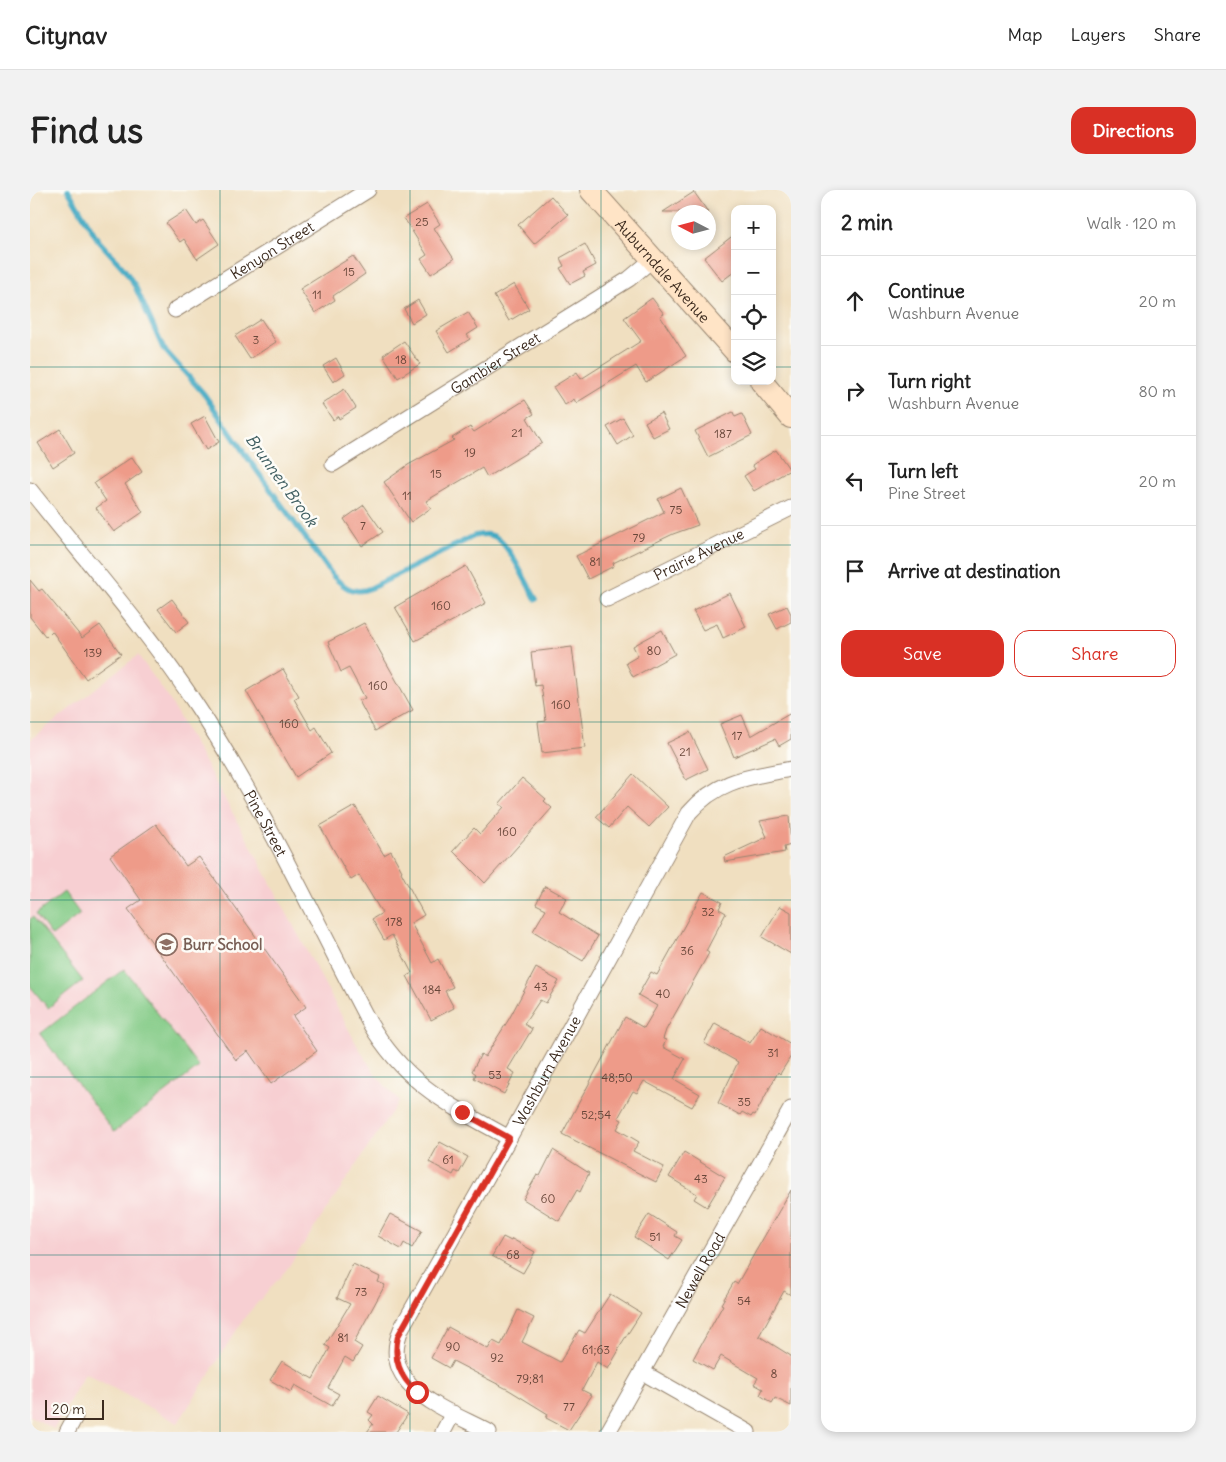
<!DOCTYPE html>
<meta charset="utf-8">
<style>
body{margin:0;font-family:Delius,sans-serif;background:#f2f2f2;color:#222}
.controls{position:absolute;right:15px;top:15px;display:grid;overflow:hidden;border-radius:10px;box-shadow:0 2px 8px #0003}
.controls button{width:45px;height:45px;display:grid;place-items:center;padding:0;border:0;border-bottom:1px solid #e0e0e0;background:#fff;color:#222;font:25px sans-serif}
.compass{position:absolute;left:641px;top:15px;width:45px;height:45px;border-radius:50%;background:#fff;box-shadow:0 2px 8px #0003;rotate:276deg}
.scale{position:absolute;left:15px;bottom:12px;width:59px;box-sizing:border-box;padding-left:5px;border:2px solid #3b2a1e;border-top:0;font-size:14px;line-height:18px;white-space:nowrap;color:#3b2a1e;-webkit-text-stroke:4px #fdfcf7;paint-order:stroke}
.stop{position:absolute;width:15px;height:15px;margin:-11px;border:4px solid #d93025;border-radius:50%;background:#fff}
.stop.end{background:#d93025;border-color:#fff;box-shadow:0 1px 5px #0008}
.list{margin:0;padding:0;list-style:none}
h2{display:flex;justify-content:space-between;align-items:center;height:65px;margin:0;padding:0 20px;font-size:21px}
h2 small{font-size:16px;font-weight:400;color:#767676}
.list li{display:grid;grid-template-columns:32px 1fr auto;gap:15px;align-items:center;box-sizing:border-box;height:90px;padding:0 20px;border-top:1px solid #e0e0e0}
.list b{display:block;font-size:19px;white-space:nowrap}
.list p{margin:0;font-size:16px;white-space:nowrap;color:#767676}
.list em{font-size:16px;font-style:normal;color:#767676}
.actions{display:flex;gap:10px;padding:15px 20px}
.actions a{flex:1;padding:11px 0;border:1px solid #d93025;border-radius:15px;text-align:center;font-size:18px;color:#d93025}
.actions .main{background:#d93025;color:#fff}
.icon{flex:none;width:28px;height:28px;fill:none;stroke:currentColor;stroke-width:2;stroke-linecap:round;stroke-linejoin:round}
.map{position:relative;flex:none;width:761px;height:1242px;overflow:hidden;border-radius:15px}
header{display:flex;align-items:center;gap:30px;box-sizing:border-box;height:70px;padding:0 25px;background:#fff;border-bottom:1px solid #e0e0e0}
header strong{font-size:24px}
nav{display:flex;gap:28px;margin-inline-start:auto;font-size:18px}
.intro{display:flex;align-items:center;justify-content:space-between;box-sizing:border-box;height:120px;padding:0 30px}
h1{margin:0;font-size:35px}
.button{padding:12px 22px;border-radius:15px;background:#d93025;color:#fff;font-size:18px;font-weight:700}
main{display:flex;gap:30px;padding:0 30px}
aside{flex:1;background:#fff;border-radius:15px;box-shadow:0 2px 8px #0003}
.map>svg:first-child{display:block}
.built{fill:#f7cfd2}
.green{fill:#82ca85;stroke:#5e7a52}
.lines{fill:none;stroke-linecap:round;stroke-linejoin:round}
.stream{stroke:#42a9c2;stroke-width:5.5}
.building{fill:#ee9b89}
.street-casing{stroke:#96846f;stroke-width:17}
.secondary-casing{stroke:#96846f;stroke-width:24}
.street{stroke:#fff;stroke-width:15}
.secondary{stroke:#ffe4c6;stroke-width:22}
.route{stroke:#d93025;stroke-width:6}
.grid{fill:none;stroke:#0f766e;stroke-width:1;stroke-opacity:0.55}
.labels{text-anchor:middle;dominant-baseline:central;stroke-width:5;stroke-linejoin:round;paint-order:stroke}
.number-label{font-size:12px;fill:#684639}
.street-label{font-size:15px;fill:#3b2a1e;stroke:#fdfcf7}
.education-label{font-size:15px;font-weight:bold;fill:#785e54;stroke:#fdfcf7;text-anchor:start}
.water-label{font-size:16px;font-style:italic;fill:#3e5d60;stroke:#fdfcf7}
</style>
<header>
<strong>Citynav</strong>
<nav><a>Map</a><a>Layers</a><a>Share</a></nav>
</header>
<div class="intro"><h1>Find us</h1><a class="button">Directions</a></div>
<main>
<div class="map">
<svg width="761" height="1242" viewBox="0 0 761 1242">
<rect width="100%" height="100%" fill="#fdfcf7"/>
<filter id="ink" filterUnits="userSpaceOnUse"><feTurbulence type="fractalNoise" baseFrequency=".02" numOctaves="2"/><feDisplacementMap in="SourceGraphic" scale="10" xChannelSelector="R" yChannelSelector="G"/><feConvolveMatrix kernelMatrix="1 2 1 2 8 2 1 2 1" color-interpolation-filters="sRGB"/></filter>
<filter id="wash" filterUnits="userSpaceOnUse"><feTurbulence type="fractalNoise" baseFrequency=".0096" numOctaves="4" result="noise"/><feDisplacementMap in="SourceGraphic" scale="20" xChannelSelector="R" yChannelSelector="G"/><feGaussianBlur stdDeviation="1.12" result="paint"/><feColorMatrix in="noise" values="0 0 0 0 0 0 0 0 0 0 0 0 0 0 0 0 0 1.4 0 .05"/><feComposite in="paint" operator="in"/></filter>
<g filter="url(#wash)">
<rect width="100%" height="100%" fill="#f0dfc0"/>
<path class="built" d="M108 465 138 507 220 654 327 855 345 884 369 911 257 1079 215 1127 148 1233 55 1183 24 1239 0 1226V550Z"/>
<g class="green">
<path d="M34 702 50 724 22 746 6 724Z"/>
<path d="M3 727 53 791 18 818 0 796V729Z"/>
<path d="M94 779 169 877 84 942 10 844Z"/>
</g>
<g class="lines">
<path class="stream" d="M38 0 68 50 94 79 105 96 133 158 174 204 217 267 303 386C315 398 324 405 341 398L444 346C452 344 460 343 467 348 481 358 496 393 506 409"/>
</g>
<g id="blocks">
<g class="building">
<path d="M664 2 678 22H633Z"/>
<path d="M521 6 538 25 504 54 488 35Z"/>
<path d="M397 14 410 34 404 38 424 69 401 84 391 69 397 65 374 28Z"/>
<path d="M156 20 166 35 173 30 189 54 167 69 154 49 150 52 136 33Z"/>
<path d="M705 44V81L692 91 674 68Z"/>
<path d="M555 54 566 75 553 82 555 86 540 94 530 78 534 76 530 68Z"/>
<path d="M323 66 335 84 303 106 305 110 285 123 270 99Z"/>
<path d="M484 94 499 119 479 131 464 106Z"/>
<path d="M622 108 634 124 630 126 656 166 616 192 606 176 546 213 544 209 535 215 523 197 547 182 551 189 611 151 594 128Z"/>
<path d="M388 110 396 124 382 133 374 119Z"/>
<path d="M438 122 448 138 437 145 440 149 419 162 406 141Z"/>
<path d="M231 129 246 152 220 169 205 146Z"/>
<path d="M374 151 390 174 368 188 353 165Z"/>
<path d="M306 168 315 184 303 192 293 176Z"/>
<path d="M314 199 326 218 309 229 308 226 303 230 292 214Z"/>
<path d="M495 210 504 224 497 228 512 253 457 287 452 278 396 311 401 318 381 332 354 292 378 275 424 250 422 248 440 237 444 242Z"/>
<path d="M703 222 705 227 712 224 722 245 678 267 665 241Z"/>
<path d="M631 223 639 239 623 247 615 232Z"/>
<path d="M175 226 189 252 176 260 161 234Z"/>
<path d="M593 228 603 245 588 255 577 237Z"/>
<path d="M30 239 44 263 23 277 8 253Z"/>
<path d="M746 260 760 280 724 301 714 286 725 279 722 275Z"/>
<path d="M102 267 112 282 95 294 113 322 84 342 66 318 76 311 64 293Z"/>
<path d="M651 298 668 335 643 344 583 373 584 376 558 389 546 366 634 322 628 309Z"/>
<path d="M334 315 353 342 332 356 314 329Z"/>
<path d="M436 376 456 413 385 451 365 417Z"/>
<path d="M0 390 9 401 12 399 52 448 70 435 91 464 56 489 22 441 16 447 0 427Z"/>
<path d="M700 403 716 437 693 448 687 434 673 440 663 421Z"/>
<path d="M142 409 159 432 146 442 128 419Z"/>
<path d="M757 416 761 424V432L747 439 739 424Z"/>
<path d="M334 433 383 520 345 541 329 511 335 508 319 478 311 482 298 452Z"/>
<path d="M632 440 645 464 603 487 596 473 608 466 603 456Z"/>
<path d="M542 457 555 558 512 563 508 532 516 531 511 495 505 496 501 462Z"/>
<path d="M253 479 269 506 264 509 282 540 286 537 301 563 266 587 216 501Z"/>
<path d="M761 523V549L749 556 745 549 704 567 690 534 712 525 721 546Z"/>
<path d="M660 542 678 579 656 590 637 553Z"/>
<path d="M603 584 638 617 619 637 597 617 579 638 566 627Z"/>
<path d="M492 588 516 609 514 611 522 618 455 693 423 661 444 638 450 644 474 617 469 614Z"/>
<path d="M325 616 354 665 361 661 372 681 371 682 394 725 381 733 402 773 408 769 423 797 415 801 424 818 401 830 377 786 382 783 362 745 354 750 342 729 352 723 329 685 321 690 290 636Z"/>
<path d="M759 626 761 655 754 657 755 662 695 672 694 667 737 647 730 631Z"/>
<path d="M126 634 156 676 169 667 276 817 263 826 287 861 241 894 218 861 206 870 98 719 111 710 80 666Z"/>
<path d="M515 696 537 708 529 722 568 746 553 771 503 741 516 719 506 714Z"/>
<path d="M673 702 692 712 689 719 696 723 676 761 679 763 636 840 633 849 636 850 633 857 655 869 644 889 670 904 662 917 614 891 607 903 603 901 588 928 592 930 587 939 609 952 603 961 634 977 626 992 532 944 595 827 614 838 627 816 608 805 621 782 627 785Z"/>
<path d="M750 716 761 722V764L732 747Z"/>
<path d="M506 778 529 791 516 813 510 810 494 834 502 839 478 879 485 883 474 904 444 888 446 884 442 881 451 864 455 867 479 829Z"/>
<path d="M685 833 720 853 731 836 761 854V866L750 884 748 882 725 925 723 924 721 927 712 922 710 925 688 913 708 872 674 853Z"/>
<path d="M410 952 438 967 429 983 425 981 423 985 399 972Z"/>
<path d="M523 960 559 983 550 1002 547 1000 529 1031 493 1009 507 985 510 986Z"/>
<path d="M654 962 695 987 677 1017 664 1009 667 1004 639 987Z"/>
<path d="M761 1000V1105L754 1101 729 1146 761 1166V1216L745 1208 742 1213 730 1205 733 1199 724 1194 728 1188 691 1166 683 1180 663 1169 693 1115 691 1114 704 1092 707 1094Z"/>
<path d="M360 1024 392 1041 382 1058 374 1053 371 1059 348 1046Z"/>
<path d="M619 1024 647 1042 645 1046 652 1050 639 1070 604 1047Z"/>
<path d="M473 1047 481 1051 482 1049 505 1062 493 1083 462 1066Z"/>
<path d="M323 1074 350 1087 348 1092 355 1095 324 1152 332 1157 323 1172 315 1167 298 1198 309 1204 302 1216 265 1195 261 1202 240 1190 252 1171 283 1189 300 1158 295 1155 320 1114 307 1108Z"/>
<path d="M580 1104 611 1123 588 1159 589 1160 578 1179 567 1172 552 1200 562 1205 539 1240 516 1228 518 1224 479 1200 423 1171 419 1178 401 1168 418 1137 458 1159 463 1151 471 1155 488 1120 504 1128 492 1152 530 1172 549 1140 555 1143Z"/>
<path d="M348 1206 378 1224 366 1242H337L343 1234 339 1230 343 1225 338 1222Z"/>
</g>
</g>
</g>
<g filter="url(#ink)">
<use href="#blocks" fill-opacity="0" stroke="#96846f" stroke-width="1"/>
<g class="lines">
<defs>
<g id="street">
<path id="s1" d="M145 120 338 0"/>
<path id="s2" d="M303 274 599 89 623 69"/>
<path id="s3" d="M0 300C57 372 119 442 169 519 234 618 284 728 339 832 376 895 418 914 479 948"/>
<path id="s4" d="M577 409 761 318"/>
<path d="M612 1182 718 1242"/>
<path d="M37 1242 45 1227"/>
<path d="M413 1242 423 1223"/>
<path id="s5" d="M459 1242C418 1220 345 1197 372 1137L479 948 659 623C688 589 720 587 761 579"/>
<path id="s6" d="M578 1242 761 919"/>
</g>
<g id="secondary">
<path id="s7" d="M561 0 705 161"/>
<path d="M731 191 761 227"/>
</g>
</defs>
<use href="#street" class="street-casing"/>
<use href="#secondary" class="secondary-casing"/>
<use href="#street" class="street"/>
<use href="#secondary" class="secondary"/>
</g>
</g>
<g class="lines" filter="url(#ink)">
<path class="route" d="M387 1202C369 1186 363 1169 368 1146L479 948 432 922"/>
</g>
<path class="grid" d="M190 0V1242M380 0V1242M571 0V1242M0 177H705M742 177H761M0 355H761M0 532H761M0 710H761M0 887H761M0 1065H761"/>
<defs>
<symbol id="school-ring" viewBox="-11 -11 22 22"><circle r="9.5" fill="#fdfcf7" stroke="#8d6e63" stroke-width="1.5"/><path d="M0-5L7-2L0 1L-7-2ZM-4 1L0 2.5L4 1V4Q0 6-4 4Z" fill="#8d6e63"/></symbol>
</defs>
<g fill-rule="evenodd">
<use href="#school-ring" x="124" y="742" width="25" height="25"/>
</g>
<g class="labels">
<g class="number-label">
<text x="392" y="31">25</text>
<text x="319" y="81">15</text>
<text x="287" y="104">11</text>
<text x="226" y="149">3</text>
<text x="371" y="169">18</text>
<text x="487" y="242">21</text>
<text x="693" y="243">187</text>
<text x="440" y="262">19</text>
<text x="406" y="283">15</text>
<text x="377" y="305">11</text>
<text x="646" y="319">75</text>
<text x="333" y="335">7</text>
<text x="609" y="347">79</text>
<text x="565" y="371">81</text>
<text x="411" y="415">160</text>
<text x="624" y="460">80</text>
<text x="63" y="462">139</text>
<text x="348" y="495">160</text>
<text x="531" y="514">160</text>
<text x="259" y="533">160</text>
<text x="707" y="545">17</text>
<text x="655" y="561">21</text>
<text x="477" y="641">160</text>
<text x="678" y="721">32</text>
<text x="364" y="731">178</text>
<text x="657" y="760">36</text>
<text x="511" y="796">43</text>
<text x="402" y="799">184</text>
<text x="633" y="803">40</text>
<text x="743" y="862">31</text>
<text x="465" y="884">53</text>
<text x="587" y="887">48;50</text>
<text x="714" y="911">35</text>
<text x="566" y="924">52;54</text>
<text x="418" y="969">61</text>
<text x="671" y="988">43</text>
<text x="518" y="1008">60</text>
<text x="625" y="1046">51</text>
<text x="483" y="1064">68</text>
<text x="331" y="1101">73</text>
<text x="714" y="1110">54</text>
<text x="313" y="1147">81</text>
<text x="423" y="1156">90</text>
<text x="566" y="1159">61;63</text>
<text x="467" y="1167">92</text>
<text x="744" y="1183">8</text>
<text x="500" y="1188">79;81</text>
<text x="539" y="1216">77</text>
</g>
<g class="street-label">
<text stroke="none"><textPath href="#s1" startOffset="114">Kenyon Street</textPath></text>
<text stroke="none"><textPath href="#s7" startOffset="108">Auburndale Avenue</textPath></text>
<text stroke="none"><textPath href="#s2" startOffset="191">Gambier Street</textPath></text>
<text stroke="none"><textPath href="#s4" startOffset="102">Prairie Avenue</textPath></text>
<text stroke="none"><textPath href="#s3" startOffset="409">Pine Street</textPath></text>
<text stroke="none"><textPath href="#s5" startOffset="449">Washburn Avenue</textPath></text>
<text stroke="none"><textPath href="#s6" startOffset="186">Newell Road</textPath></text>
</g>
<g class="education-label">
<text x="153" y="754">Burr School</text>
</g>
<g class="water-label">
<text transform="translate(252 290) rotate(54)">Brunnen Brook</text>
</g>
</g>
</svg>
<div class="controls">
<button>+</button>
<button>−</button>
<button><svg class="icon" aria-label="locate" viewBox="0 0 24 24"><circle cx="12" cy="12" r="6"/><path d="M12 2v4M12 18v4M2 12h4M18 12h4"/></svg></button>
<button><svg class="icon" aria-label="layers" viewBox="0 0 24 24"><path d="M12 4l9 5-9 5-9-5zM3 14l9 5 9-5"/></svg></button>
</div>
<svg class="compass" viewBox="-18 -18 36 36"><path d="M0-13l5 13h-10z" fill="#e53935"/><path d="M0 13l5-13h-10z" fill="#767676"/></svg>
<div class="scale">20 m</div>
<div class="stop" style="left:387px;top:1202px"></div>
<div class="stop end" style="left:432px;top:922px"></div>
</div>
<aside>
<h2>2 min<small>Walk · 120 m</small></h2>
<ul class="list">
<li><svg class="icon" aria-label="ahead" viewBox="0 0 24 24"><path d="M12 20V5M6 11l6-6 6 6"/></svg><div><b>Continue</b><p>Washburn Avenue</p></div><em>20 m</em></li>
<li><svg class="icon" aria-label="right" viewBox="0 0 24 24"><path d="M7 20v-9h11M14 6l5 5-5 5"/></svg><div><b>Turn right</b><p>Washburn Avenue</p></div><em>80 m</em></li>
<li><svg class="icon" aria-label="left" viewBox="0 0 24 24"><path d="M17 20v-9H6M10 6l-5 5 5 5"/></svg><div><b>Turn left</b><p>Pine Street</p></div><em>20 m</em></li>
<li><svg class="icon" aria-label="arrive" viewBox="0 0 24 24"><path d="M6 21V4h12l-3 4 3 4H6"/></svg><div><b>Arrive at destination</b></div></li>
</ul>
<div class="actions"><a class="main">Save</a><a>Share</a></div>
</aside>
</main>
